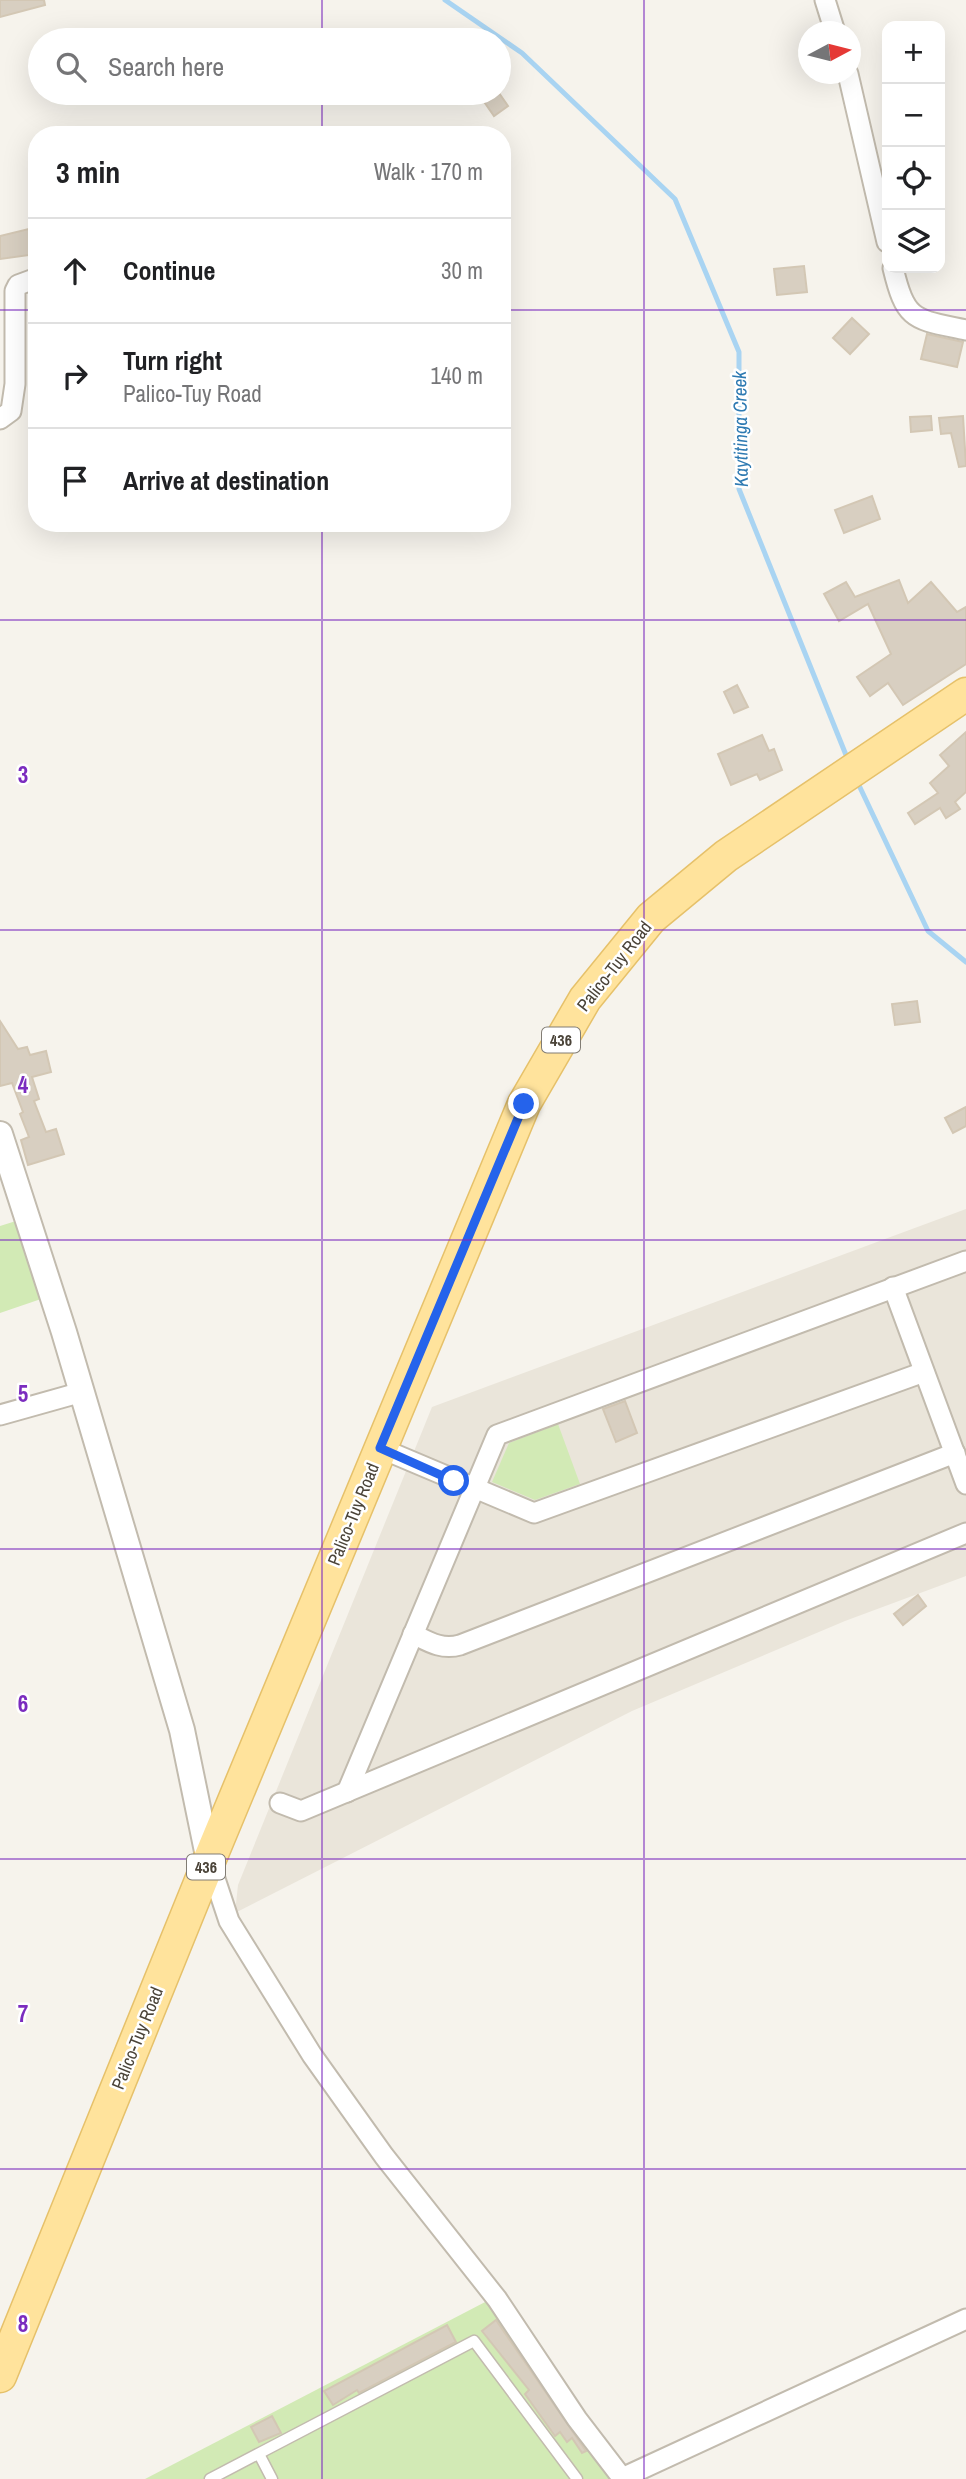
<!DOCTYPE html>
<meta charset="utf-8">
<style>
body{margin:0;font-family:"Archivo Narrow",sans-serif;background:#f6f6f6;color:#202124}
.controls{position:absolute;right:21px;top:21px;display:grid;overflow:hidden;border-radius:14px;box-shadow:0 7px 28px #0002}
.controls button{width:63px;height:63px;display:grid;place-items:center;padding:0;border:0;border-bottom:2px solid #e0e0e0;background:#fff;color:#202124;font:35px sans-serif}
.compass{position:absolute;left:798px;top:21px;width:63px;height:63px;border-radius:50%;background:#fff;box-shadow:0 7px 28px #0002;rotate:83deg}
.stop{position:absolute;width:21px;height:21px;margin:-16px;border:5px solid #2563eb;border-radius:50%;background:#fff}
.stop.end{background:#2563eb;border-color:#fff;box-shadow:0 2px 7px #0008}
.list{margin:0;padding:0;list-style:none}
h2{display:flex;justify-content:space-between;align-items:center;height:91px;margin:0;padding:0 28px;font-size:30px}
h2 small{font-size:23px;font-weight:400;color:#757577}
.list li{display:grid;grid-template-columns:46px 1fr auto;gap:21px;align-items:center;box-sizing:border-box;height:105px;padding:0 28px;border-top:2px solid #e0e0e0}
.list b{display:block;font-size:26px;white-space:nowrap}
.list p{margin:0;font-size:23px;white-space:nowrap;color:#757577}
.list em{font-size:23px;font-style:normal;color:#757577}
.icon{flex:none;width:38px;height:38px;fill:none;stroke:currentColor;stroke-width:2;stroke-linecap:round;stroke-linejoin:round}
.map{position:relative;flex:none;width:966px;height:2479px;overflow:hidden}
.search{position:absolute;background:#fff;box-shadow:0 7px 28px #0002;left:28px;top:28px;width:483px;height:77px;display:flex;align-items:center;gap:18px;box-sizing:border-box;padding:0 24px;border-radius:38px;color:#757577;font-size:26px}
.panel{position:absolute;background:#fff;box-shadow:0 7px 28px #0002;left:28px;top:126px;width:483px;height:406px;border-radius:28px}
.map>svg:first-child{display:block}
.residential{fill:#eae5da}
.green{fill:#d2eab5}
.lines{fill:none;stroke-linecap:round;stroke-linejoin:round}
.stream{stroke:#a9d4f2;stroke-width:5}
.building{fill:#d8cfc1;stroke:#d3c7b4;stroke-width:2}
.service-casing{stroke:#c2bbae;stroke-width:13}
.minor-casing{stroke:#c2bbae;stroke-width:23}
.tertiary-casing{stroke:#c2bbae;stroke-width:28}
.primary-casing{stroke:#e6c16a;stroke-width:35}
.service{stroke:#fff;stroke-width:10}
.minor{stroke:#fff;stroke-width:19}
.tertiary{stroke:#fff;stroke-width:24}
.primary{stroke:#ffe39c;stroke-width:32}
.route{stroke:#2563eb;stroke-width:9}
.grid{fill:none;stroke:#7b2cbf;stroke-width:2;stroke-opacity:0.55}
.labels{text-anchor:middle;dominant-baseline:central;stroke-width:5;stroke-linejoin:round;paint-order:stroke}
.shield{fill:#fff;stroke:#817c74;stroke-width:2}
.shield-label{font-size:16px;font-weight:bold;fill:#4b4439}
.street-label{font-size:18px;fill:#4b4439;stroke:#fff}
.water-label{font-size:19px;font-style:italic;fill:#2e7ab2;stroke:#fff}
.grid-label{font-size:23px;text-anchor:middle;font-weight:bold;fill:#7b2cbf;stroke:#fff;stroke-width:5;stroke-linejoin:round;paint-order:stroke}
</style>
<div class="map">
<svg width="966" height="2479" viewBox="0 0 966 2479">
<rect width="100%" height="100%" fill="#f6f3ec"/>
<path class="residential" d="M966 1209V1576L845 1621 632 1711 235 1913 238 1885 432 1407Z"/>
<g class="green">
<path d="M16 1221 41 1299 0 1313V1226Z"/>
<path d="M558 1424 580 1484 535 1500 492 1482 509 1443Z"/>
<path d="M489 2300 621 2479H145Z"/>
</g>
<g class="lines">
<g class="stream">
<path d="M445 0 522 53 675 199 739 352V489L848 760"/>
<path d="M856 779 928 931 966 962"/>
</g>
</g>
<g class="building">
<path d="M0 0H44L45 5 0 17Z"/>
<path d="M478 93H499L508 106 494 116Z"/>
<path d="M37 227V254L0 259V236Z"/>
<path d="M804 266 807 292 777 295 774 269Z"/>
<path d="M852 318 869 334 850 354 833 338Z"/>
<path d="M927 334 963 342 957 367 921 359Z"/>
<path d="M931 416 932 430 911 432 910 417Z"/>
<path d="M963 416 966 466 959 467 951 433 941 434 939 418Z"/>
<path d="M872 496 880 519 844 533 835 510Z"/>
<path d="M899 580 908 603 931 582 957 612 966 607V664L903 705 888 683 870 696 857 677 891 654 868 604 839 621 824 594 846 582 855 597Z"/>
<path d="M737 685 748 707 734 713 724 692Z"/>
<path d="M966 732V792L955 802 960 809 946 818 940 808 915 824 908 813 938 793 930 783 949 766 940 755Z"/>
<path d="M762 735 769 751 774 749 782 770 760 780 757 774 731 785 718 754Z"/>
<path d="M917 1001 920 1022 895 1025 892 1004Z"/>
<path d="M0 1021 18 1049 27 1047 30 1055 46 1051 51 1072 32 1077 39 1099 34 1101 46 1132 56 1129 64 1154 28 1165 21 1140 29 1137 20 1114 23 1112 12 1083 0 1086Z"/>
<path d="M966 1107V1126L953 1133 945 1118Z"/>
<path d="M625 1401 637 1433 616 1442 603 1409Z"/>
<path d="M918 1595 926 1606 903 1625 894 1614Z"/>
<path d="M496 2320 586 2451 582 2453 572 2438 567 2442 560 2432 555 2436 525 2394 529 2390 482 2331Z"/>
<path d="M447 2325 456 2342 359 2393 357 2390 333 2405 324 2391Z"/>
<path d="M272 2416 281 2433 259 2442 251 2427Z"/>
</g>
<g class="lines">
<defs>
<g id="service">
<path d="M259 2454 272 2479"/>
<path d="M210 2479 474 2341 577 2479"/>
</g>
<g id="minor">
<path d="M825 0 835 32"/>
<path d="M848 74 887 242"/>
<path d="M893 268C906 322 914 319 966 330"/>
<path d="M0 419 11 411 15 384V291L18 285 37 278"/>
<path d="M893 1287 966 1484"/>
<path d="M0 1415 82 1392"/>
<path d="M380 1448 534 1513 924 1372"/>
<path d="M413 1634C429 1642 442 1650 460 1645L955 1453"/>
<path d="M347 1792 497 1435 966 1261"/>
<path d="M280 1803 301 1811 966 1533"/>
<path d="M209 1861 229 1921 312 2055 384 2156 497 2299 577 2419 623 2479"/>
<path d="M622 2478 966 2319"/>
</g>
<path id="tertiary" d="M0 1134 64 1332 182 1730 209 1861"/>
<path id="primary" d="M0 2376 209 1861 524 1104 585 999 651 918 726 856 966 694"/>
</defs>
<use href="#service" class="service-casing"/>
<use href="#minor" class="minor-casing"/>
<use href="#tertiary" class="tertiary-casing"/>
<use href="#primary" class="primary-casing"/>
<use href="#service" class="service"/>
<use href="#minor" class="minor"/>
<use href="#tertiary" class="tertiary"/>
<use href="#primary" class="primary"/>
</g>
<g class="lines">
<path class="route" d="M454 1481 380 1448 524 1104"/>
</g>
<path class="grid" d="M322 0V40M644 0V2479M322 93V135M0 310H37M502 310H966M322 523V2479M0 620H966M0 930H966M0 1240H966M0 1549H966M0 1859H966M0 2169H966"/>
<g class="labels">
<g class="shield">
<rect x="542" y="1027.5" width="38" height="25" rx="5"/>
<rect x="187" y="1854.5" width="38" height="25" rx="5"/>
</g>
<g class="shield-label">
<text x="561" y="1040">436</text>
<text x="206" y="1867">436</text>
</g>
<g class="street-label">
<text transform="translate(614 966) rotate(-52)">Palico-Tuy Road</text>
<text transform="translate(353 1514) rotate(-68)">Palico-Tuy Road</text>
<text transform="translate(137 2038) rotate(-68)">Palico-Tuy Road</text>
</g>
<g class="water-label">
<text transform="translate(740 429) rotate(-91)">Kaytitinga Creek</text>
</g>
</g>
<g class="grid-label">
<text x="23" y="783">3</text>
<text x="23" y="1093">4</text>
<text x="23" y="1402">5</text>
<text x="23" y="1712">6</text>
<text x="23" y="2022">7</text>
<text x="23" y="2332">8</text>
</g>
</svg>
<div class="controls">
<button>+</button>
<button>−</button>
<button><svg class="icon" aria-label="locate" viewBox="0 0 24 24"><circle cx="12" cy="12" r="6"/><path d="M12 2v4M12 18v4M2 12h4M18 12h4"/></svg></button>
<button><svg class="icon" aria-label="layers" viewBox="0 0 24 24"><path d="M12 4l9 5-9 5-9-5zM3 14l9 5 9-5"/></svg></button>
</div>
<svg class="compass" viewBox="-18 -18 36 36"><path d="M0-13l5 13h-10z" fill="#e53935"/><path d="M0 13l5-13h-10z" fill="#757577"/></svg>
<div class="stop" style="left:454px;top:1481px"></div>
<div class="stop end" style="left:524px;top:1104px"></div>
<div class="search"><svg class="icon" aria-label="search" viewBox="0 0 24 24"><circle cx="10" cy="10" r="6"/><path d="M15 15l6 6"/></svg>Search here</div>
<section class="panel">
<h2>3 min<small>Walk · 170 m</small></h2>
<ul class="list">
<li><svg class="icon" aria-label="ahead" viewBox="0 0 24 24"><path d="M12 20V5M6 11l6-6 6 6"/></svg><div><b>Continue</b></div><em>30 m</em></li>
<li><svg class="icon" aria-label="right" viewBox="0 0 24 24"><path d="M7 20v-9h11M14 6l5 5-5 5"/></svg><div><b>Turn right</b><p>Palico-Tuy Road</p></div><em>140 m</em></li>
<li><svg class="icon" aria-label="arrive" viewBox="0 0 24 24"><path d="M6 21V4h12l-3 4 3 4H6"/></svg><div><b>Arrive at destination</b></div></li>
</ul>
</section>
</div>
